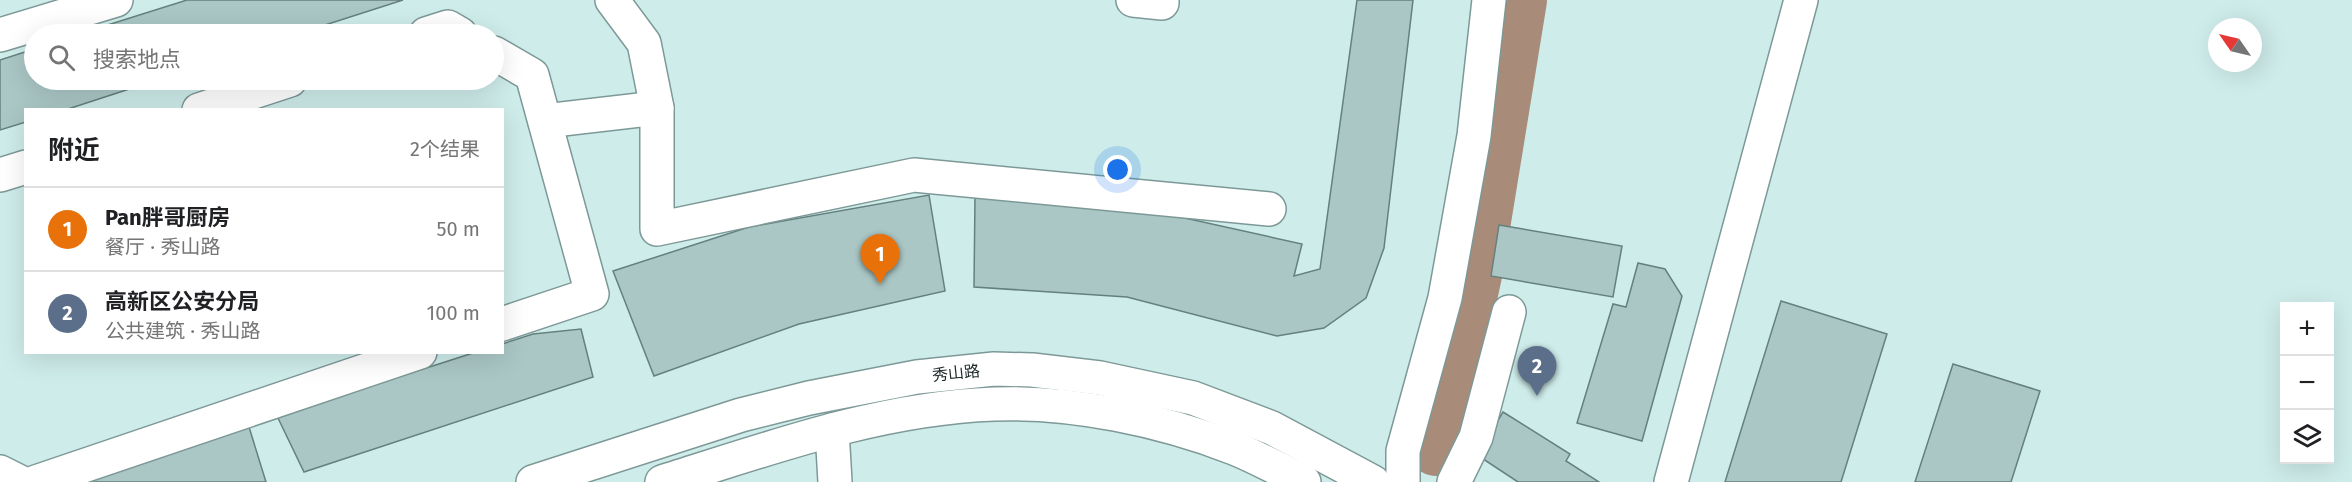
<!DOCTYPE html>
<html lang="zh">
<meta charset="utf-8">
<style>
body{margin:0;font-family:"Fira Sans","Noto Sans SC",sans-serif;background:#f2f2f2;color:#202124}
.controls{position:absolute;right:18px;bottom:18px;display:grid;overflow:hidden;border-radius:0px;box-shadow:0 6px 24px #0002}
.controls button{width:54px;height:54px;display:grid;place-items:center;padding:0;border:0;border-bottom:2px solid #e0e0e0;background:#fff;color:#202124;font:30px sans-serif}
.compass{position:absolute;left:2208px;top:18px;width:54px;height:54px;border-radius:50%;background:#fff;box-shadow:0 6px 24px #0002;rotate:304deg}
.you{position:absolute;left:1118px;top:170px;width:21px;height:21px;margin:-15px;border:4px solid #fff;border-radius:50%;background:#1a73e8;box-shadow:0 0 0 9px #1a73e833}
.badge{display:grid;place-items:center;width:39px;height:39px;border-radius:50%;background:#ea580c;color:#fff;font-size:20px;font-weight:700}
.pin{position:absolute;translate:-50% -50px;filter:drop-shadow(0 2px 3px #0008)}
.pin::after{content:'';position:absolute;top:32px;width:21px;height:18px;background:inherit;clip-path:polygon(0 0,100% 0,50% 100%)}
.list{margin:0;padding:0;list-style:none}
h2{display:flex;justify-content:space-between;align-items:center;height:78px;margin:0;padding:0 24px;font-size:26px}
h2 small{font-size:20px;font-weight:400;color:#757577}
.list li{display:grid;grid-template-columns:39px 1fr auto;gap:18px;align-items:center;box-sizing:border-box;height:84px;padding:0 24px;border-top:2px solid #e0e0e0}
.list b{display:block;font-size:22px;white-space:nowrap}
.list p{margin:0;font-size:20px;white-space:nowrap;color:#757577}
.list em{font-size:20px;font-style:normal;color:#757577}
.icon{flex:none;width:33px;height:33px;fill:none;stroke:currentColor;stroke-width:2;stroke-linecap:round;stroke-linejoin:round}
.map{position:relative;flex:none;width:2352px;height:482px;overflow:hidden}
.search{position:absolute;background:#fff;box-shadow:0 6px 24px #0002;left:24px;top:24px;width:480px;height:66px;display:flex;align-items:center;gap:15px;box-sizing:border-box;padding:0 21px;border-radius:33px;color:#757577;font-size:22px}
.panel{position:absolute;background:#fff;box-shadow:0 6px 24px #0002;left:24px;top:108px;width:480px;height:246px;border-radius:0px}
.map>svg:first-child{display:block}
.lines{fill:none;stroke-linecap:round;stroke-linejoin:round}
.river{stroke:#a98b7a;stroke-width:58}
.building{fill:#aac7c5;stroke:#65807e;stroke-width:1.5}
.street-casing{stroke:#7d9997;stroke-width:36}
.secondary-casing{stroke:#7d9997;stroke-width:36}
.street{stroke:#fff;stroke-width:33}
.secondary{stroke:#fff;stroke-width:33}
.labels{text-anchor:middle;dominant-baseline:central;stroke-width:5;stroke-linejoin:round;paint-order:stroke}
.street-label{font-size:16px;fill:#1c2827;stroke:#fff}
</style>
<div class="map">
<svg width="2352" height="482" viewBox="0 0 2352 482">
<rect width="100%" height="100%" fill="#ceecea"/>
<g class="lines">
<path class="river" d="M1436 447 1474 270 1518 0"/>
</g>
<g class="building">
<path d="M187 0H403L297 34H79Z"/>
<path d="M1357 0H1413L1384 248 1366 298 1324 328 1277 336 1127 297 974 287 975 196 1135 207 1302 244 1294 276 1320 269Z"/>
<path d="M34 49V80H157L65 110H26V122L0 130V60Z"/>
<path d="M929 195 945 291 799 324 654 376 613 271 749 227Z"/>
<path d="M1499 225 1622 246 1613 297 1491 276Z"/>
<path d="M1638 263 1665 269 1682 296 1642 441 1577 423 1613 304 1626 307Z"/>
<path d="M1781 301 1887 334 1841 482H1725Z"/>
<path d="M581 329 593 377 304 472 277 416 476 352H502V344L533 334Z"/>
<path d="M1953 364 2040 391 2011 482H1915Z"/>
<path d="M1503 412 1570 454 1566 461 1599 482H1518L1477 455Z"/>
<path d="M249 427 266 482H75Z"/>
</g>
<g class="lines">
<defs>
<g id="street">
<path d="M612 0 644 43 657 108V229L914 175 1269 209"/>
<path d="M1133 0 1162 3V0"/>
<path d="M426 34 448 27 460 34"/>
<path d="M0 35 116 0"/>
<path d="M494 53 532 75 592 294 502 324"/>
<path d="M199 110 290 80"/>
<path d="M545 121 657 108"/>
<path d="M0 175 26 167"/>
<path d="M832 430 835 482"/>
<path d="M0 472 20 482"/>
<path d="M36 482 420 352"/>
<path d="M1403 482V451L1445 298 1474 136 1489 0"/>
<path d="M1454 482 1476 437 1509 312"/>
<path d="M1671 482 1801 0"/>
</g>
<g id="secondary">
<path d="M533 482 741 415 809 398 917 377 994 369 1032 370 1100 378 1193 398 1272 428 1373 482"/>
<path d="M662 482C770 448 880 408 994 404 1072 401 1162 420 1234 448 1258 458 1281 470 1304 482"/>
</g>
</defs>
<use href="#street" class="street-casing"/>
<use href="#secondary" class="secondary-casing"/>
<use href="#street" class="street"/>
<use href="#secondary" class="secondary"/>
</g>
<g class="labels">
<g class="street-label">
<text transform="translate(956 373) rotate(-6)">秀山路</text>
</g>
</g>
</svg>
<div class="controls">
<button>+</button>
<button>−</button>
<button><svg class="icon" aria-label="layers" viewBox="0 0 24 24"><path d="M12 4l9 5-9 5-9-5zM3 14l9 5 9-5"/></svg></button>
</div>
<svg class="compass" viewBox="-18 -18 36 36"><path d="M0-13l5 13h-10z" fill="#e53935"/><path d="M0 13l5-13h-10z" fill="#757577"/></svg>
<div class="you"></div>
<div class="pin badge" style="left:880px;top:284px;background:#e8710a">1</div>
<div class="pin badge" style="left:1537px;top:396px;background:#5c6f8a">2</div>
<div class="search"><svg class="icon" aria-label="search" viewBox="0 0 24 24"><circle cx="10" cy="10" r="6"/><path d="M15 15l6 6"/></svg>搜索地点</div>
<section class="panel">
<h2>附近<small>2个结果</small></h2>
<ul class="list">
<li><span class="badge" style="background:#e8710a">1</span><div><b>Pan胖哥厨房</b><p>餐厅 · 秀山路</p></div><em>50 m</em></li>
<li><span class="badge" style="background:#5c6f8a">2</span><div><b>高新区公安分局</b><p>公共建筑 · 秀山路</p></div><em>100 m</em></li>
</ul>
</section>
</div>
